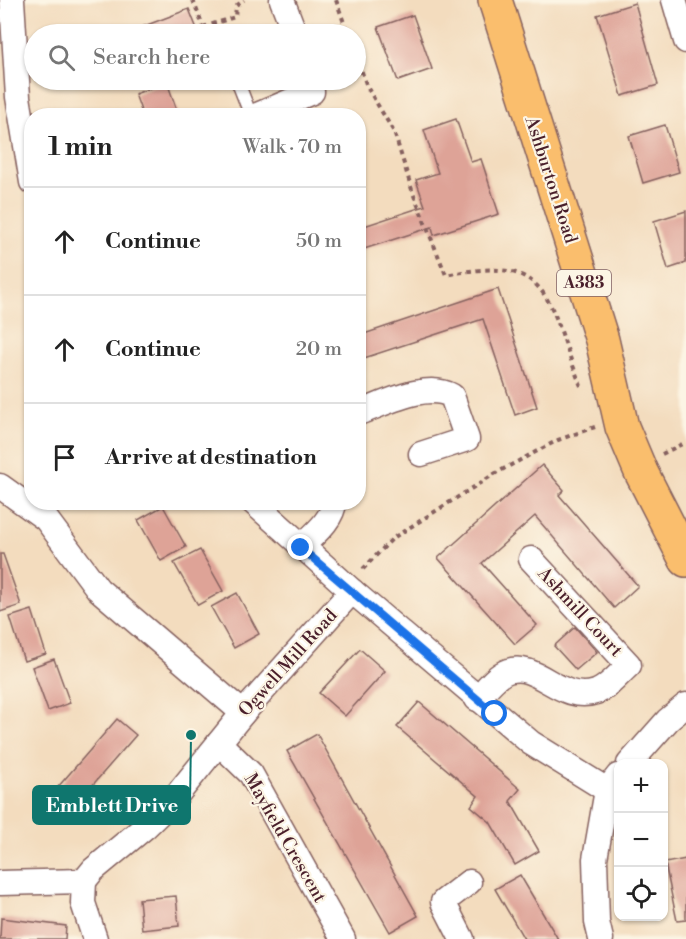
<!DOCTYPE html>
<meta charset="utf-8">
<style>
body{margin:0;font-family:"Libre Bodoni",serif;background:#f2f2f2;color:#222}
.controls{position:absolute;right:18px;bottom:18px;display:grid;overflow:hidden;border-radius:12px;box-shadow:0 2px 4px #0004}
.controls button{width:54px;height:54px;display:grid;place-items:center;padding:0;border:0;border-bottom:2px solid #e0e0e0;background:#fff;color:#222;font:30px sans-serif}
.stop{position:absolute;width:18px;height:18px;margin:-14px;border:4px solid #1a73e8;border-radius:50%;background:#fff}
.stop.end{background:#1a73e8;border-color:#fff;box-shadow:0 2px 6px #0008}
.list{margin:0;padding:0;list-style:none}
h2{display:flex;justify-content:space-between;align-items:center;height:78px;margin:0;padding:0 24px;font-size:26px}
h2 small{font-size:20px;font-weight:400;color:#767676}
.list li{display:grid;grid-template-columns:39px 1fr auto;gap:18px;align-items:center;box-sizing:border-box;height:108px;padding:0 24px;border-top:2px solid #e0e0e0}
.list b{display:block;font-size:22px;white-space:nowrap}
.list em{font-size:20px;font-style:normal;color:#767676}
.icon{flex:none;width:33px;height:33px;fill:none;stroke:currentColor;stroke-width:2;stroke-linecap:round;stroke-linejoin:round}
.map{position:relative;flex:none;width:686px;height:939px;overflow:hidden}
.search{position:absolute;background:#fff;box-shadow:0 2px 4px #0004;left:24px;top:24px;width:342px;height:66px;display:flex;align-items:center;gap:15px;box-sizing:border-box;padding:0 21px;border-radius:33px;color:#767676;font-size:22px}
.panel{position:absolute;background:#fff;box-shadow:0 2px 4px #0004;left:24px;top:108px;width:342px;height:402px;border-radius:24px}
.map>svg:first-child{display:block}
.building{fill:#dea397}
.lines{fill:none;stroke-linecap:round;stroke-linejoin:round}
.service-casing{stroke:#85615e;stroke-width:15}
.minor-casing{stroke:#85615e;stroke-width:27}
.primary-casing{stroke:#85615e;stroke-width:36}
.path{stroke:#85615e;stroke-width:4;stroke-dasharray:4.5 4.5;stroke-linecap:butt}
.service{stroke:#fff;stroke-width:12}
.minor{stroke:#fff;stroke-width:24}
.primary{stroke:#fabe6d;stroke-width:33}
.route{stroke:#1a73e8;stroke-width:8}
.labels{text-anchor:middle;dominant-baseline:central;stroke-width:4.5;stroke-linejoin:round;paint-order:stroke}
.shield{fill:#fcf5e5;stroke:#7f5f63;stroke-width:1.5}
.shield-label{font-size:16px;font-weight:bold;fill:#4a1f2b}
.street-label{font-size:18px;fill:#4a1f2b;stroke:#fcf5e5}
.leader{fill:none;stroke:#0f766e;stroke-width:2}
.callout-dot{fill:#0f766e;stroke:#fcf5e5;stroke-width:2}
.callout{fill:#0f766e;stroke:#0f766e;stroke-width:2}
.callout-label{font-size:20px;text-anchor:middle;font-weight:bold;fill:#fff}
</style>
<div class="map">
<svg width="686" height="939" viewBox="0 0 686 939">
<rect width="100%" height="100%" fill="#fcf5e5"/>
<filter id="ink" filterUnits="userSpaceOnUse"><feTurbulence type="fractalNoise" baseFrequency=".0167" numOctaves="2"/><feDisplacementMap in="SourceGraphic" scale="12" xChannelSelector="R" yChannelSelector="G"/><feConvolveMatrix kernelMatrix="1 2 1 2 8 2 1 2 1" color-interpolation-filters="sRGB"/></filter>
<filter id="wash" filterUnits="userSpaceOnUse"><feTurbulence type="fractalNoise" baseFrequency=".008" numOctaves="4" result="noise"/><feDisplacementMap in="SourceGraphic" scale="24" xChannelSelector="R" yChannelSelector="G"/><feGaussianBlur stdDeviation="1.35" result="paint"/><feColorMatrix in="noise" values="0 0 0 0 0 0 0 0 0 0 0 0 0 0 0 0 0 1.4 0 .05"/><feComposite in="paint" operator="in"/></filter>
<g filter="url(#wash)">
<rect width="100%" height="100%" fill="#f3dcbe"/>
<g id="blocks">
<g class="building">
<path d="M635 3 658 85 622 96 597 15Z"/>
<path d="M189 9 199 34H126V33Z"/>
<path d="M413 15 432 69 398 81 378 27Z"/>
<path d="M167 82 179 116H143L135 94Z"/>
<path d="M456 119 471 162 481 159 499 214 434 235 432 227 358 251V228L425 206 416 180 438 173 424 130Z"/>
<path d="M665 125 679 172 643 183 629 136Z"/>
<path d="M686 211V263L668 269 654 221Z"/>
<path d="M498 289 537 407 515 415 483 319 358 360V336Z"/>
<path d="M542 465 564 490 559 495 638 586 614 608 535 516 482 563 537 625 515 644 438 558Z"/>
<path d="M163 506 186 547 161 561 138 520Z"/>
<path d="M200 550 223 591 198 605 174 563Z"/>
<path d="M0 554H3L21 605 0 612Z"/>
<path d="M237 593 259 634 234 648 211 607Z"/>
<path d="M32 610 46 654 24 661 10 617Z"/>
<path d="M575 627 597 652 576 670 554 646Z"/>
<path d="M360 649 385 671 345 716 319 693Z"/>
<path d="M54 659 70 703 48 711 32 667Z"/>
<path d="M419 702 520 789 510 801 539 851 515 865 490 822 471 806 478 796 397 727Z"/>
<path d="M117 719 136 735 70 811 51 795Z"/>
<path d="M317 734 418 916 390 932 287 751Z"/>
<path d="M686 859V920L677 921 665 863Z"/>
<path d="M520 875 558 939H524L495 889Z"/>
<path d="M176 896 179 926 142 930 139 899Z"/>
<path d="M1 918 66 926 65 939H0Z"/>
</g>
</g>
</g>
<g filter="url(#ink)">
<use href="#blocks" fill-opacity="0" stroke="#85615e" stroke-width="1.5"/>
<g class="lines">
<defs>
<path id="service" d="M237 80 251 116"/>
<g id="minor">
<path d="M12 0 18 97 32 182"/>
<path d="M282 0 295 34"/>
<path d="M674 0 686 41"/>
<path d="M255 116 312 92 309 80"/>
<path d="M358 413C385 404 426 381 452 396L467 439 421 454"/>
<path d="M0 486 46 519 98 589 243 713"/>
<path d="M253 502 352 591"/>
<path d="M301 547C313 535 333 520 334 502"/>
<path d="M477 699C485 690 496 675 508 671 537 661 561 704 596 692 608 688 620 673 629 665L531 559"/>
<path d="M219 743 251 774 343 939"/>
<path d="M629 764 668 720 686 705"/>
<path d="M84 881 83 903 95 939"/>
<path d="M0 883 84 881 93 870 145 827 172 801 243 713 352 591 531 743 607 790"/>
<path d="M462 939 443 902 469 882"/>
<path d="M601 939 597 922 595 859 607 790 618 776"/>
</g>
<path id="primary" d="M495 0 602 340 622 427 641 472 686 560"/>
</defs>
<use href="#service" class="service-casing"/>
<use href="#minor" class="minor-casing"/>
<use href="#primary" class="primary-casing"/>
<g class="path">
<path d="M193 0 206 34"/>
<path d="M336 0 348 34"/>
<path d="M203 27 235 17 236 6 244 0"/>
<path d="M356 54 367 87 394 132 413 193 446 275C556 252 547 305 581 386"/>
<path d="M662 454 686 442"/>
<path d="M363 569 393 538 496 473 558 440 595 427"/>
</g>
<use href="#service" class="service"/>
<use href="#minor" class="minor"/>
<use href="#primary" class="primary"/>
</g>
</g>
<g class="lines" filter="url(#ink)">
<path class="route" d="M301 548 495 714"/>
</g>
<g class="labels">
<rect class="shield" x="557" y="270" width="54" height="26" rx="4.5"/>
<g class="shield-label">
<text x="584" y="283">A383</text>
</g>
<g class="street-label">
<text transform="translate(551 180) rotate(72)">Ashburton Road</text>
<text transform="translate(580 612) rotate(47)">Ashmill Court</text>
<text transform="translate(288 663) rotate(-48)">Ogwell Mill Road</text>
<text transform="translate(285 838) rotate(60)">Mayfield Crescent</text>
</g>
</g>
<path class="leader" d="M191 735L190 805"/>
<circle class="callout-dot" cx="191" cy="735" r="6"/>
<rect class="callout" x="33" y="786" width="157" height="38" rx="6"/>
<g class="callout-label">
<text x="112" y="812">Emblett Drive</text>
</g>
</svg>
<div class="controls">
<button>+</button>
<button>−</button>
<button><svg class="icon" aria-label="locate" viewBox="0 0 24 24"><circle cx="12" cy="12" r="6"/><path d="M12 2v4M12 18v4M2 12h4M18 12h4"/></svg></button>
</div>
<div class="stop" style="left:495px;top:714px"></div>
<div class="stop end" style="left:301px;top:548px"></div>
<div class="search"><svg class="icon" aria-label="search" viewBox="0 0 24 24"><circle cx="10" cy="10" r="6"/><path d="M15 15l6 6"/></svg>Search here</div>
<section class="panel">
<h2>1 min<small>Walk · 70 m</small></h2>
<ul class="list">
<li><svg class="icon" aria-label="ahead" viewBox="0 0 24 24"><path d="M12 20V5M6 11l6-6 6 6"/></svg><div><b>Continue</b></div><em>50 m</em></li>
<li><svg class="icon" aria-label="ahead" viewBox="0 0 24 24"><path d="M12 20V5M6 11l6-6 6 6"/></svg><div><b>Continue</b></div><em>20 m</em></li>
<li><svg class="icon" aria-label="arrive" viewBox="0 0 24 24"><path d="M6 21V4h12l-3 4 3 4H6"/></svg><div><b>Arrive at destination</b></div></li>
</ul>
</section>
</div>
